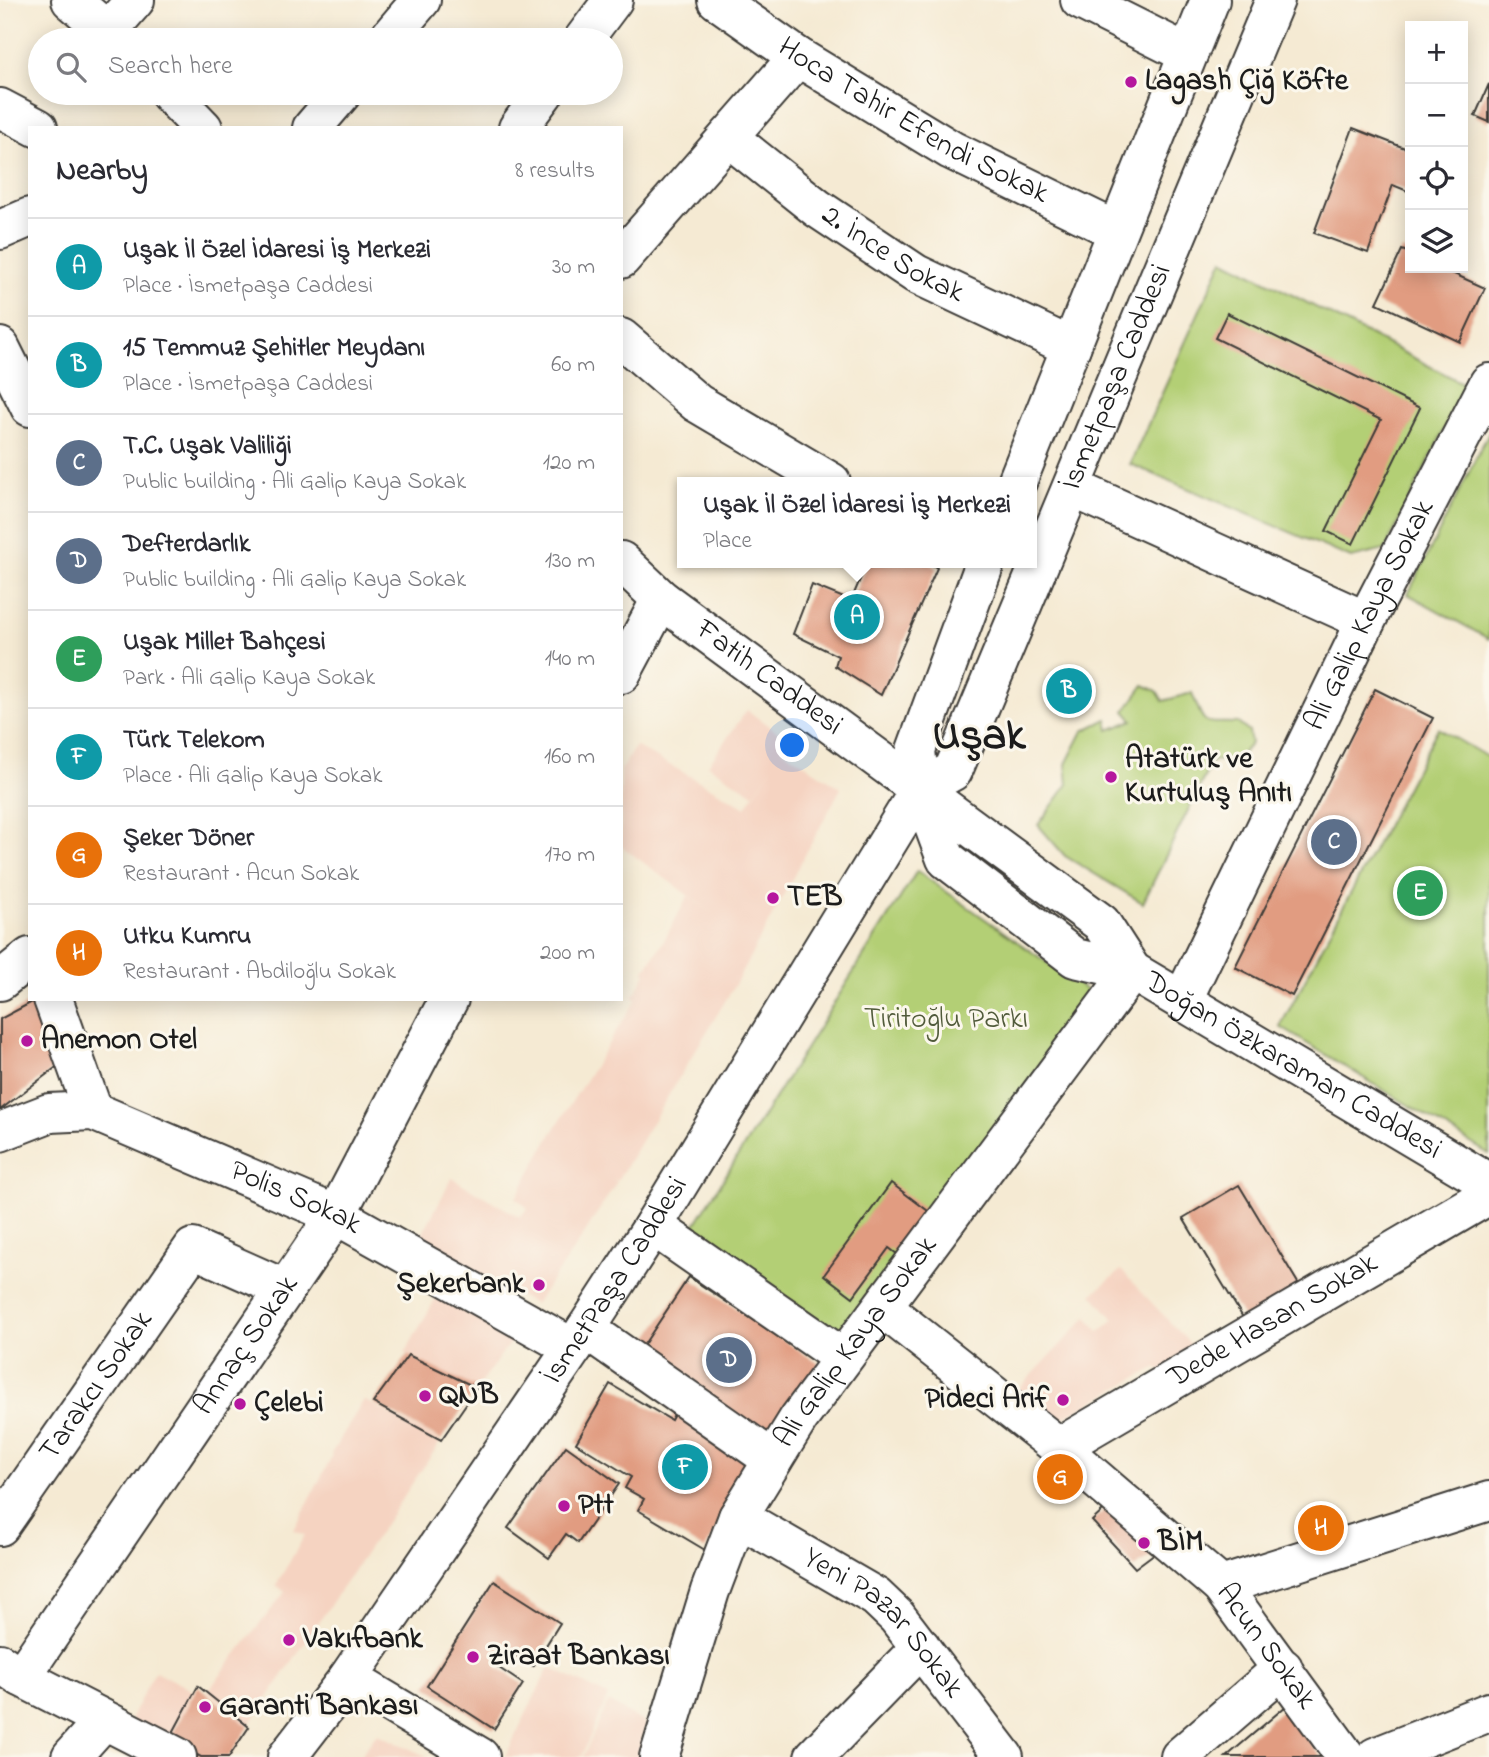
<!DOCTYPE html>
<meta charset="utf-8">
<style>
body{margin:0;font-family:"Indie Flower",sans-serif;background:#f7f7f7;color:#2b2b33}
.controls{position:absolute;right:21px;top:21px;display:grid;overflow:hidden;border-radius:0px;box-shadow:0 4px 18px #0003}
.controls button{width:63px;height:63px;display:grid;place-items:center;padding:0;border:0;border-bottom:2px solid #e1e1e2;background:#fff;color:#2b2b33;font:35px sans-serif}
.you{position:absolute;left:793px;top:746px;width:24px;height:24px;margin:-18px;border:5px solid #fff;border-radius:50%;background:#1a73e8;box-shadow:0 0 0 10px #1a73e833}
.badge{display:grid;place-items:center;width:46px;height:46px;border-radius:50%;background:#d93025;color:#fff;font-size:23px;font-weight:700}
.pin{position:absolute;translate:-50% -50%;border:4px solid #fff;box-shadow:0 2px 7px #0006}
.popup{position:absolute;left:677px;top:477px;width:360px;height:91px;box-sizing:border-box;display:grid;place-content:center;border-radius:0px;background:#fff;filter:drop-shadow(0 2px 5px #0005);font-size:23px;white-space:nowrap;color:#7c7c81}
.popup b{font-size:26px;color:#2b2b33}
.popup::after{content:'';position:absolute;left:50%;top:100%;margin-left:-14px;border:14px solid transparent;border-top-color:#fff}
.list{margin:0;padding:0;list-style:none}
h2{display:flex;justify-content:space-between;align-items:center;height:91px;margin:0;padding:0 28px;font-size:30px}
h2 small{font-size:23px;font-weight:400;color:#7c7c81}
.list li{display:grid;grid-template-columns:46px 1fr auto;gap:21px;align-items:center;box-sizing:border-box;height:98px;padding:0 28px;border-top:2px solid #e1e1e2}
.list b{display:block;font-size:26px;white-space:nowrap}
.list p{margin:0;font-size:23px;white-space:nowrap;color:#7c7c81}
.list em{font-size:23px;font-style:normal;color:#7c7c81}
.icon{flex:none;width:38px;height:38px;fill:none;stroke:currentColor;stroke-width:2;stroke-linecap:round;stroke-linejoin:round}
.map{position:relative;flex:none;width:1489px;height:1757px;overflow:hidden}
.search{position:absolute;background:#fff;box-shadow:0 4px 18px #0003;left:28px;top:28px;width:595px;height:77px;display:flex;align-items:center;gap:18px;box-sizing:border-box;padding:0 24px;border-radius:38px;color:#7c7c81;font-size:26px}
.panel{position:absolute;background:#fff;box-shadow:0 4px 18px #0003;left:28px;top:126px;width:595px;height:875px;border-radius:0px}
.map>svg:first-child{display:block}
.built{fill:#f5d3c1}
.green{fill:#b3cf75;stroke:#687648;stroke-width:2}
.building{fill:#e19c81}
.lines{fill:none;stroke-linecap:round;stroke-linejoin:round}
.minor-casing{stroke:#3d3b37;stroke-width:42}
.major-casing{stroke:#3d3b37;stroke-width:42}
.minor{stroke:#fff;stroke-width:38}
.major{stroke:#fff;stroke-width:38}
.poi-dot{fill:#b5179e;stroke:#fbf7ec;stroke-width:2.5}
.labels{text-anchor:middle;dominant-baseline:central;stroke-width:6;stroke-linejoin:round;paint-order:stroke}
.poi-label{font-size:30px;font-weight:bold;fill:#1c1c1c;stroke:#fbf7ec;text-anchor:start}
.street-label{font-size:30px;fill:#1c1c1c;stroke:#fbf7ec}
.park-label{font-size:30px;fill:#515b3b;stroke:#fbf7ec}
.town-label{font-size:44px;font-weight:bold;fill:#1c1c1c;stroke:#fbf7ec}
</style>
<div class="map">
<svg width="1489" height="1757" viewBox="0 0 1489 1757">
<rect width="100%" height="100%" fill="#fbf7ec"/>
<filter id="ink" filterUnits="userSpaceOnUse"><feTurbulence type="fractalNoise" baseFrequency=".0143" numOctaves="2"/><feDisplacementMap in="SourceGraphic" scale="14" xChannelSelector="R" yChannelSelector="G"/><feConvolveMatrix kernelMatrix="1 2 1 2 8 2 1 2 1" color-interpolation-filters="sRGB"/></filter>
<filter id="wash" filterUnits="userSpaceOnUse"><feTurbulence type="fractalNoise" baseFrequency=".00686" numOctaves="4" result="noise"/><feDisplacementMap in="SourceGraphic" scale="28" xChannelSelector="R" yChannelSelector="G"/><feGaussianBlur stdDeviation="1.57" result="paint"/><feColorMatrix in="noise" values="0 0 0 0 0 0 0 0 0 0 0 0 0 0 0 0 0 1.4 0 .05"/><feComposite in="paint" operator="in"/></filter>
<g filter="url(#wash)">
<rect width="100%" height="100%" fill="#f5ead3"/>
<g class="built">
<path d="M747 710 789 741 783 750 841 788 736 983 617 1181 612 1177 617 1182 579 1242 535 1304 417 1244 452 1178 520 1217 528 1208 516 1198 551 1135 636 1000 633 997 646 974 644 972 665 939 688 896 715 915 621 846V770L635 746 746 807 776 761 754 794 708 765Z"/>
<path d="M1121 1270 1194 1348 1162 1372 1157 1367 1051 1424 1017 1391 1087 1317 1100 1332 1114 1319 1092 1294Z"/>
<path d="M442 1287 519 1330 477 1388 405 1353Z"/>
<path d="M364 1400 441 1441 248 1727 208 1691 285 1592 276 1585 305 1535 294 1530 332 1456 331 1454Z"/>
<path d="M549 1667 608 1696 581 1757H505Z"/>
<path d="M155 1671 194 1691 168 1740 130 1720Z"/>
<path d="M608 1702 648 1725 637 1757H583Z"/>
<path d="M377 1734 428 1757H359Z"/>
</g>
<g class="green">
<path d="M1223 259 1466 385 1385 550 1351 558 1130 464Z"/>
<path d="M1489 432V639L1408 594Z"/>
<path d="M1144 685 1157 691 1163 701 1192 693C1206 728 1200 722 1238 723L1249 732 1251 743 1238 759 1212 761 1143 903 1065 856 1038 825 1068 784 1066 764 1083 731 1107 719 1109 730 1133 720 1125 711Z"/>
<path d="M1438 728 1489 758V1154L1280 1027Z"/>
<path d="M917 871 1093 995 841 1346 689 1234Z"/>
</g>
<g id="blocks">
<g class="building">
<path d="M1489 84V122L1475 116Z"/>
<path d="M1353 128 1410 150V192L1393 185 1368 253 1314 233Z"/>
<path d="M1402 250 1410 253V268H1441L1485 288 1460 342 1377 303Z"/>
<path d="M1227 313 1420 408 1353 544 1326 531 1381 420 1215 338Z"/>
<path d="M867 563H929L937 568 881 695 835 666 838 656 793 634 812 585 851 601Z"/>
<path d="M1375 689 1433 718 1292 996 1235 967Z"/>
<path d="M36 1000 63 1062 0 1110V1019Z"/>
<path d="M891 1183 932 1214 901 1257 889 1248 853 1297 824 1275Z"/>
<path d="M1239 1185 1301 1288 1245 1321 1183 1218Z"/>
<path d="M689 1277 821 1365 768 1444 637 1355Z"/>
<path d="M408 1355 477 1388 441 1440 373 1403Z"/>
<path d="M610 1384 671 1420 677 1409 760 1458 705 1550 638 1510 644 1499 625 1488 631 1477 576 1443Z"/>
<path d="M566 1446 619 1484 578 1543 566 1534 549 1558 508 1528Z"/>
<path d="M1115 1500 1163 1547 1135 1568 1092 1521Z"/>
<path d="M494 1581 560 1623 533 1666 506 1649 496 1666 523 1684 494 1729 427 1686Z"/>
<path d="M198 1686 249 1727 229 1757H201L169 1740Z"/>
<path d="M1286 1706 1321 1757H1226Z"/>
</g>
</g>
</g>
<g filter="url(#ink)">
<use href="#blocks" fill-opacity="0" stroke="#3d3b37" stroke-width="2"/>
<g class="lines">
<defs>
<g id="minor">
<path id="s1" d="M717 0 798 57 951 150 1117 231"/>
<path d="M1080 0 1188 54"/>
<path d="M108 31 135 0"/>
<path d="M387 40 421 0"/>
<path d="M583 40 613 0"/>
<path d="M0 108 38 128"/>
<path d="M312 128 342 93"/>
<path d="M518 128 544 93"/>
<path id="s2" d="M728 137 817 208 916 274 1071 347"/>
<path d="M0 230 30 217"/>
<path d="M621 259 798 57"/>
<path d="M621 338 697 403 831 482"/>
<path d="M0 347 30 407"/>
<path d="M1073 488 1366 621"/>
<path d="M621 674 661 599"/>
<path d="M0 981 30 957"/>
<path d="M53 999 93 1111"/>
<path id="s3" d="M1182 1001 1366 621 1489 383"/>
<path id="s4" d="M0 1132 49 1113 93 1111 336 1215 573 1348"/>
<path d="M653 1226 843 1358"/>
<path id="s5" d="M883 1308 1059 1447 1221 1586 1346 1757"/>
<path d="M586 1329 773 1460"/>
<path id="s6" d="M1059 1447 1489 1195"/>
<path id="s7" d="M738 1517 876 1597 897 1617 1004 1757"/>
<path id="s8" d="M0 1526 193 1248 285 1289"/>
<path d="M1221 1586 1489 1501"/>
<path d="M0 1663 21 1677 177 1757"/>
<path id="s9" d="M21 1677 336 1215 449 999"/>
<path d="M348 1678 480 1757"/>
<path d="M71 1757 104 1720"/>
<path id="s10" d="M287 1757 348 1678 586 1329 653 1226 920 789"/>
<path d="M814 1757 921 1647"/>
<path d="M1180 1757 1283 1668"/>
<path d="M1375 1757 1489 1712"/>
</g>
<g id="major">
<path d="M71 0 118 40"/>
<path d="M169 93 203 128"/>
<path d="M1017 482 1210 0"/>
<path id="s11" d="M621 561 661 599 1101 923 1132 971"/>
<path id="s12" d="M985 563 916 750 920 789 946 859 1075 958 1132 971 1489 1183"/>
<path id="s13" d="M920 789 953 771 1275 0"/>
<path id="s14" d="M659 1757 710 1591 738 1517 799 1418 1132 971"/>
</g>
</defs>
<use href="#minor" class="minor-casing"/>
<use href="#major" class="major-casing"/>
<use href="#minor" class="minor"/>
<use href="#major" class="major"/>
</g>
</g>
<g class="poi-dot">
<circle cx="1131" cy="82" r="7"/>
<circle cx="1111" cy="777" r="7"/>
<circle cx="773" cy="898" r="7"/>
<circle cx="27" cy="1041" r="7"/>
<circle cx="539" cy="1285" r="7"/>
<circle cx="425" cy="1396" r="7"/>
<circle cx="1063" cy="1400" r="7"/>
<circle cx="240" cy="1404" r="7"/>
<circle cx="564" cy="1506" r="7"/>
<circle cx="1144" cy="1543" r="7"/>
<circle cx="289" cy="1640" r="7"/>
<circle cx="473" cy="1657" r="7"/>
<circle cx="205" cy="1707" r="7"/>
</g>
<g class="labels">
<g class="poi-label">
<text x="1145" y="82">Lagash Çiğ Köfte</text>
<text x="1125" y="760">Atatürk ve<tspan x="1125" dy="34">Kurtuluş Anıtı</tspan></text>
<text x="787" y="898">TEB</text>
<text x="41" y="1041">Anemon Otel</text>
<text x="525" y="1285" text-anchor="end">Şekerbank</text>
<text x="439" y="1396">QNB</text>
<text x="1049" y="1400" text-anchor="end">Pideci Arif</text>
<text x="254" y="1404">Çelebi</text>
<text x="578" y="1506">Ptt</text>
<text x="1158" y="1543">BİM</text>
<text x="303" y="1640">Vakıfbank</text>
<text x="487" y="1657">Ziraat Bankası</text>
<text x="219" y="1707">Garanti Bankası</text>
</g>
<g class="street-label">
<text stroke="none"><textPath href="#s1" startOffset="231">Hoca Tahir Efendi Sokak</textPath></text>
<text stroke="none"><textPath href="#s2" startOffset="203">2. İnce Sokak</textPath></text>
<text stroke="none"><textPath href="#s13" startOffset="464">İsmetpaşa Caddesi</textPath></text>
<text stroke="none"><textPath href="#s3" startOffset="429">Ali Galip Kaya Sokak</textPath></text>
<text stroke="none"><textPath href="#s11" startOffset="189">Fatih Caddesi</textPath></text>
<text stroke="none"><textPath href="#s12" startOffset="721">Doğan Özkaraman Caddesi</textPath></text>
<text stroke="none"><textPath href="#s4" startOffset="317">Polis Sokak</textPath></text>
<text stroke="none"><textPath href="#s10" startOffset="579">İsmetPaşa Caddesi</textPath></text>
<text stroke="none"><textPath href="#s6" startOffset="248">Dede Hasan Sokak</textPath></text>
<text stroke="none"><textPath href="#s14" startOffset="464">Ali Galip Kaya Sokak</textPath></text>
<text stroke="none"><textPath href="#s9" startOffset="401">Annaç Sokak</textPath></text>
<text stroke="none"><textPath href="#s8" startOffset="170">Tarakcı Sokak</textPath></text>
<text stroke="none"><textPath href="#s7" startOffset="182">Yeni Pazar Sokak</textPath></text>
<text stroke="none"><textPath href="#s5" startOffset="513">Acun Sokak</textPath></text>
</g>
<g class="park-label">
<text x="946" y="1020">Tiritoğlu Parkı</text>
</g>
<g class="town-label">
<text x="979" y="737">Uşak</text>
</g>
</g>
</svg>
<div class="controls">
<button>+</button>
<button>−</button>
<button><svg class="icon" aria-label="locate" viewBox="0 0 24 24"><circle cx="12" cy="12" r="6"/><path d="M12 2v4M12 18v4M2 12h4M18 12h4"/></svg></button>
<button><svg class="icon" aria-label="layers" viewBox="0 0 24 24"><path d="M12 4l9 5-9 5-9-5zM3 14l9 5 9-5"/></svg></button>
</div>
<div class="you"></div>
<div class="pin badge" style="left:857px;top:617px;background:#0f9aa8">A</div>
<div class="popup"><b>Uşak İl Özel İdaresi İş Merkezi</b>Place</div>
<div class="pin badge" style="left:1069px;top:691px;background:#0f9aa8">B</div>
<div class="pin badge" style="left:1334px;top:842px;background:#5c6f8a">C</div>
<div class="pin badge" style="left:729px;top:1360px;background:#5c6f8a">D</div>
<div class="pin badge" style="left:1420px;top:893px;background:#2e9e5b">E</div>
<div class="pin badge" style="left:685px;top:1467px;background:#0f9aa8">F</div>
<div class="pin badge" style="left:1060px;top:1477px;background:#e8710a">G</div>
<div class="pin badge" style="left:1321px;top:1528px;background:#e8710a">H</div>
<div class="search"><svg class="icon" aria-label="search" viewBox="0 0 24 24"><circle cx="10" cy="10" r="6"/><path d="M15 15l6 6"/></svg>Search here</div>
<section class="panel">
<h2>Nearby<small>8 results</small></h2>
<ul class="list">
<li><span class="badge" style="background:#0f9aa8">A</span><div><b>Uşak İl Özel İdaresi İş Merkezi</b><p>Place · İsmetpaşa Caddesi</p></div><em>30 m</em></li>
<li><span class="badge" style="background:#0f9aa8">B</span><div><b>15 Temmuz Şehitler Meydanı</b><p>Place · İsmetpaşa Caddesi</p></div><em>60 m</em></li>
<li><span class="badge" style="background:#5c6f8a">C</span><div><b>T.C. Uşak Valiliği</b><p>Public building · Ali Galip Kaya Sokak</p></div><em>120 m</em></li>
<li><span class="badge" style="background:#5c6f8a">D</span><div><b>Defterdarlık</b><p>Public building · Ali Galip Kaya Sokak</p></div><em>130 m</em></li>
<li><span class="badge" style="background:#2e9e5b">E</span><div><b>Uşak Millet Bahçesi</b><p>Park · Ali Galip Kaya Sokak</p></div><em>140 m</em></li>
<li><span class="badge" style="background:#0f9aa8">F</span><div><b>Türk Telekom</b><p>Place · Ali Galip Kaya Sokak</p></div><em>160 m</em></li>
<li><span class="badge" style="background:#e8710a">G</span><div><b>Şeker Döner</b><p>Restaurant · Acun Sokak</p></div><em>170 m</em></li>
<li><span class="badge" style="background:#e8710a">H</span><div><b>Utku Kumru</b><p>Restaurant · Abdiloğlu Sokak</p></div><em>200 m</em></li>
</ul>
</section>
</div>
